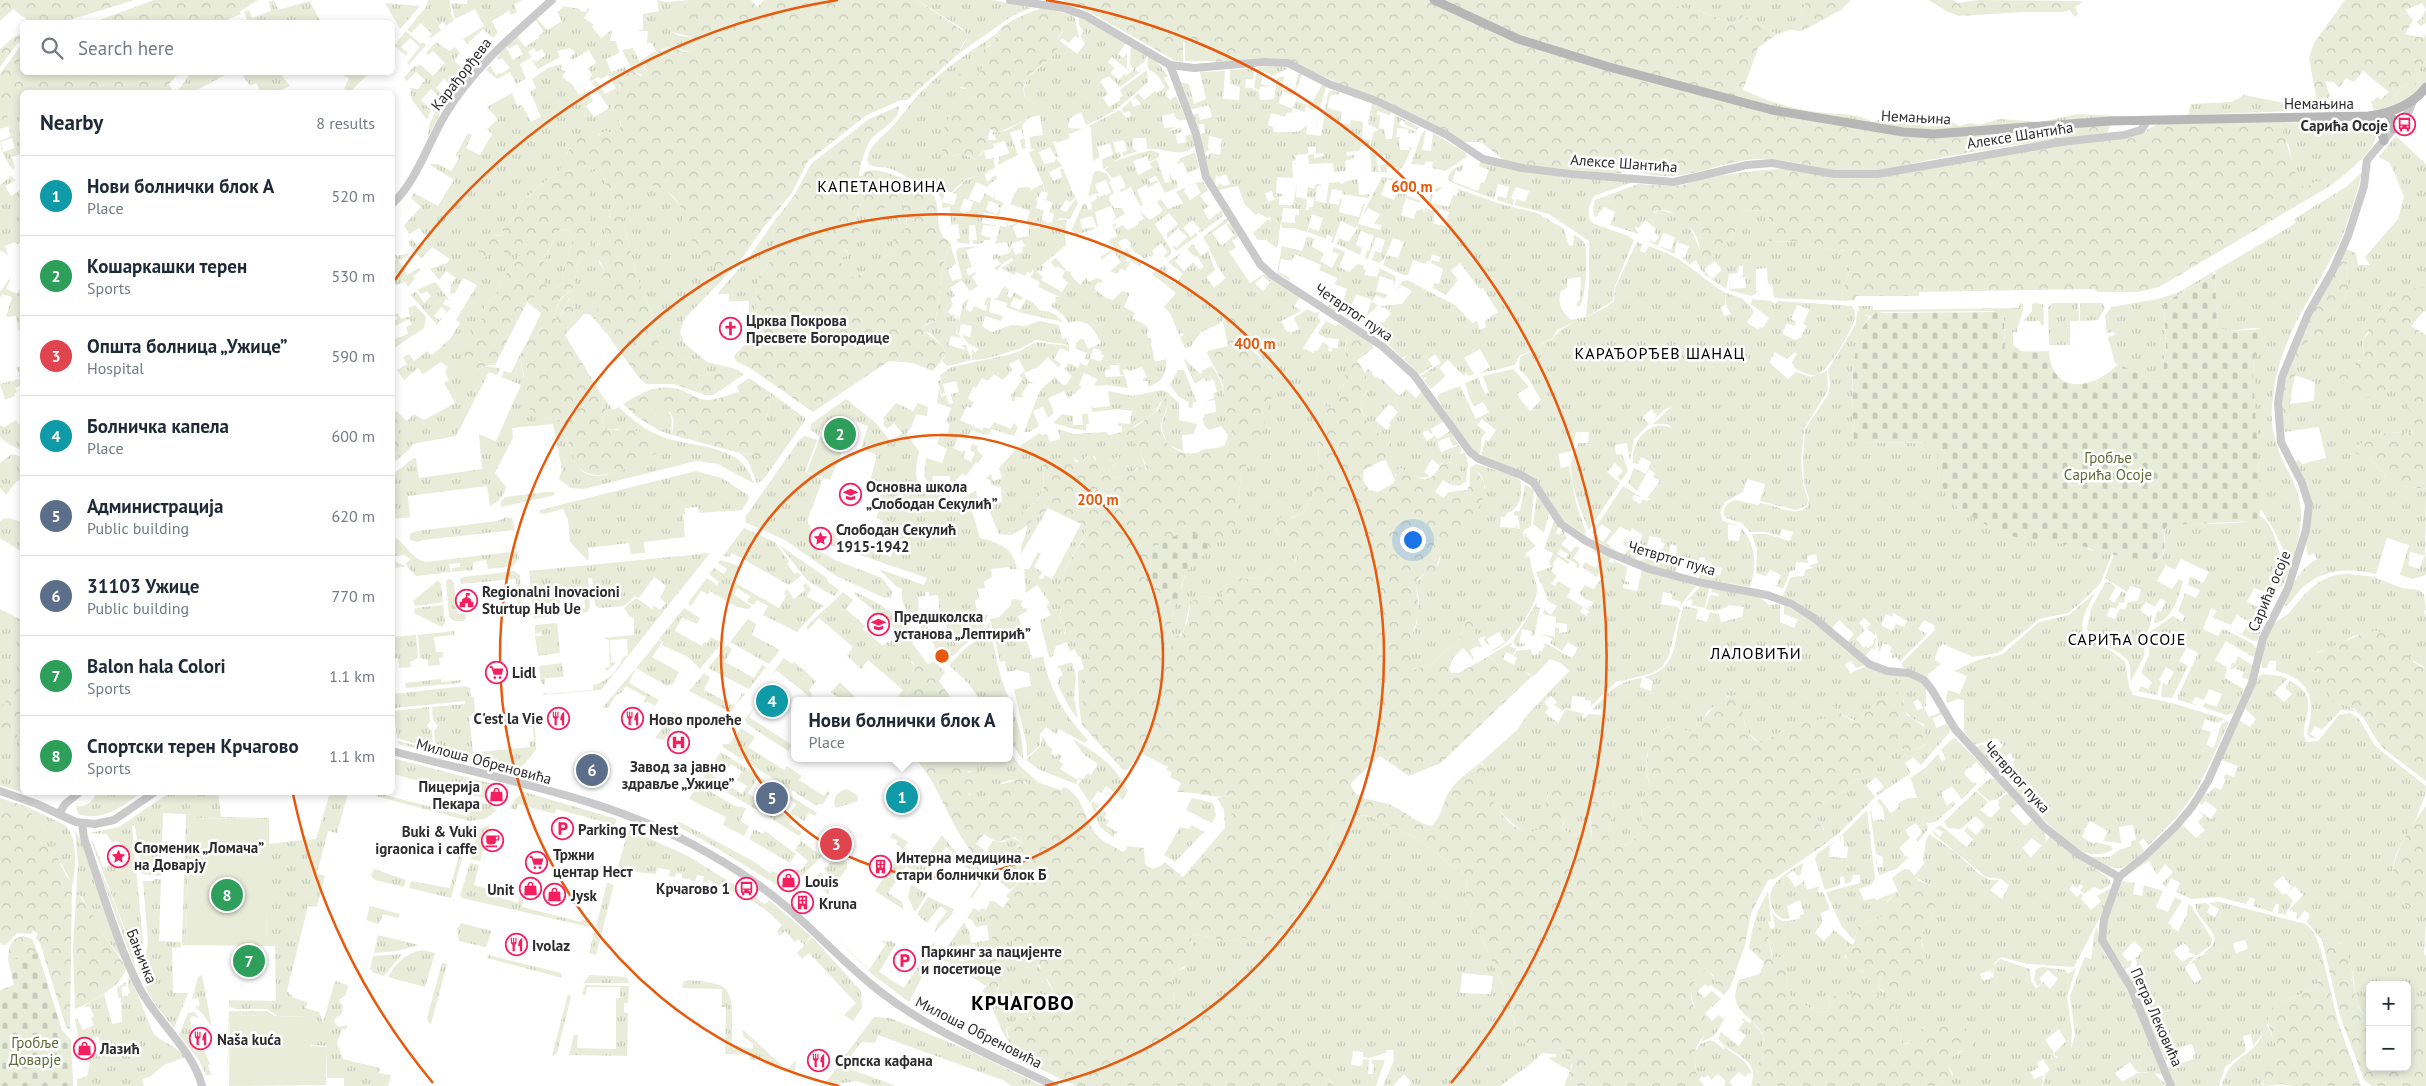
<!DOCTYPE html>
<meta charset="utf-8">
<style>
body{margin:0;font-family:"PT Sans",sans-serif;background:#f2f2f3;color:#1f2937}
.controls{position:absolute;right:15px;bottom:15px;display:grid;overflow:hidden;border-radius:8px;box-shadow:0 2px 8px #0003}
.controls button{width:45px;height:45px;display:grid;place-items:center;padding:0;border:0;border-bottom:1px solid #e0e1e3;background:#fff;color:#1f2937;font:25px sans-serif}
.you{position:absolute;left:1412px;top:539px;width:18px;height:18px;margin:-12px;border:4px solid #fff;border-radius:50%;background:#1a73e8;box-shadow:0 0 0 8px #1a73e833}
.badge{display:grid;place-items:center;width:32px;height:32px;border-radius:50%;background:#2563eb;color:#fff;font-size:16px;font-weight:700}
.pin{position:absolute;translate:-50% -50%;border:2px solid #fff;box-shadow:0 1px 5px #0006}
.popup{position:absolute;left:791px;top:697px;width:222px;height:65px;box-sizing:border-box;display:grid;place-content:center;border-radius:8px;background:#fff;filter:drop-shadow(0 1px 4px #0005);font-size:16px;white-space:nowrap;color:#747a83}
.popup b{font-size:19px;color:#1f2937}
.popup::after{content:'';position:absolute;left:50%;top:100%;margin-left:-10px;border:10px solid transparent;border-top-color:#fff}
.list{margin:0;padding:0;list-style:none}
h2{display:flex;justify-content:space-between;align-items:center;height:65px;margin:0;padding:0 20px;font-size:21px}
h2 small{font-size:16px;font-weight:400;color:#747a83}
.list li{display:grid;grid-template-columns:32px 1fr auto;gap:15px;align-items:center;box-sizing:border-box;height:80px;padding:0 20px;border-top:1px solid #e0e1e3}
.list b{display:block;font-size:19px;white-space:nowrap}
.list p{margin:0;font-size:16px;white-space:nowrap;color:#747a83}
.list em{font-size:16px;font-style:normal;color:#747a83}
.icon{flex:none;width:28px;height:28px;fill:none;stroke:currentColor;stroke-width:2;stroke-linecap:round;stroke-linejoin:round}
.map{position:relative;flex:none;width:2426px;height:1086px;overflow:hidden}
.search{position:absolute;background:#fff;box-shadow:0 2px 8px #0003;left:20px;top:20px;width:375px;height:55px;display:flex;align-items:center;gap:12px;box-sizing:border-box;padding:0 18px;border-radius:8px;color:#747a83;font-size:19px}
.panel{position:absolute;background:#fff;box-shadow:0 2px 8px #0003;left:20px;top:90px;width:375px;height:705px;border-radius:8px}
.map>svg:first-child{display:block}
.grass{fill:url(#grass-tufts);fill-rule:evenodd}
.forest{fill:url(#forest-crowns)}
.cemetery{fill:url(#cemetery-stones)}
.pitch{fill:#e8ecd9}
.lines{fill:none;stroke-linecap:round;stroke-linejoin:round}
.tertiary{stroke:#cacaca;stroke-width:8}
.secondary{stroke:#b7b7b7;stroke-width:9}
.ring{fill:none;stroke:#e8590c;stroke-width:2.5}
.labels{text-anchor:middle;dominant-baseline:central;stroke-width:5;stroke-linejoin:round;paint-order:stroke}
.street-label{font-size:15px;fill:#2d2d2d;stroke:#fff}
.poi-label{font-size:15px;font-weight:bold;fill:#2d2d2d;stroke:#fff;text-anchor:start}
.park-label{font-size:15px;fill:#5d6d37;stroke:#fff}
.neighbourhood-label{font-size:16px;letter-spacing:1px;fill:#000;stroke:#fff}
.district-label{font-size:20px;font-weight:bold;letter-spacing:1px;fill:#000;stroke:#fff}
.centre{fill:#e8590c;stroke:#fff;stroke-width:2.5}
.ring-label{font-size:15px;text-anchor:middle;font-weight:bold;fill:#e8590c;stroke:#fff;stroke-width:5;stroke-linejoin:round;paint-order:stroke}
</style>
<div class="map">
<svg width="2426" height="1086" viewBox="0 0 2426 1086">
<defs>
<pattern id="grass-tufts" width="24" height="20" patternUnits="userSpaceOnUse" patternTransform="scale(1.25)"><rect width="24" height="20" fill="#e8ecd9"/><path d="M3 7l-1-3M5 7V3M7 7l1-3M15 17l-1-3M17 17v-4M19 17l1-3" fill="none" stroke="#c7cbbb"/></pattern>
<pattern id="forest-crowns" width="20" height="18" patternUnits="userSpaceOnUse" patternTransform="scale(1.25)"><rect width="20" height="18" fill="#e8ecd9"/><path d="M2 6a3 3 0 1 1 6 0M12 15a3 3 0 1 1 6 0" fill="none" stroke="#c7cbbb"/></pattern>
<pattern id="cemetery-stones" width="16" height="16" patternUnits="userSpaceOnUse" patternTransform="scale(1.25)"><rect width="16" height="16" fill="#e8ecd9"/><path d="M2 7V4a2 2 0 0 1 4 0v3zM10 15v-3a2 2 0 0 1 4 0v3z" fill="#c7cbbb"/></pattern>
</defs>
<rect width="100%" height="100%" fill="#fff"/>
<g class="grass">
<path d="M274 0 278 10 313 0 310 2 321 22H248L244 12 249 10 252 18 271 11 269 2Z"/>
<path d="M428 0H450L451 14 454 20 446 26 443 22 438 26 441 30 431 38 429 37 432 34 421 23 411 33 407 30 426 7Z"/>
<path d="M467 0H523L514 4 517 12 511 15 509 11 492 21 498 33 493 38 483 29 467 44 463 39 484 26 475 9 455 19 451 3 467 4Z"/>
<path d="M657 0 666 2 689 0 671 27V32L680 36 696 38 698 44 691 52C684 52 681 48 675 47 668 46 662 50 656 51L651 42 647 43 648 31H638L643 29V14L659 11Z"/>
<path d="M917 0H993L1031 8 1012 16 958 54 967 39 963 29Z"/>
<path d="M1659 0H1807L1799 18 1802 31 1790 30 1777 34 1740 14 1734 24 1702 12 1656 2Z"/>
<path d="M385 3 420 6 400 29Z"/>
<path d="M562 6 580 9V11L586 12 587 8 590 9 584 18 594 25 592 27 601 38 613 29 610 41H616L619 53 606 59 611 72 625 67 627 71 623 74 624 79 619 85 620 89 612 110 616 112 621 127 612 133 606 131 568 149 566 164 557 173V177L549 178 517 205 518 211 513 218 506 219 502 228 504 233 502 236 492 235 476 245 530 233 527 246 499 284 500 292 484 305 485 316C464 338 464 345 469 373 482 368 487 363 500 369L497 375 489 372 456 436 412 444 410 449 393 463V413L397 412 407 421 414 414 424 420 455 403 444 383 449 380 445 372 448 367 441 362 423 374 418 368 404 380 397 370 407 364 403 357 409 354 414 361 427 351 432 355 450 339 460 323 456 320 477 285 463 278 455 293 450 294 451 284 456 278 446 271 439 280 430 269 447 263 450 259 432 247 421 259 408 242 412 239 419 247 429 240 419 228 409 234 404 225 421 207 411 198 414 193 438 206 454 180 429 164H438L451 171 459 158 456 155 468 133 472 135 466 148 480 155 492 134 487 129 498 119 487 107 512 93 517 106 522 105 531 122 541 117 530 92 536 88 532 79 548 68 562 64 561 70 566 71 562 77 573 85 579 95 587 91 593 101 586 106 594 117 609 108 592 83 596 80 605 94 616 88 608 75 601 79 598 77 591 81 589 79 592 75 588 68 596 63 589 50 572 60 570 58 575 52 570 48 557 51 560 57 538 69 531 59 536 62 546 55 542 49 536 52 534 48 528 52 532 57 520 64 526 79 516 84 510 72 497 79 486 70 490 65 496 75 499 73 501 74 510 68 502 58 498 60 497 58 506 47 513 60 523 54 517 44 509 49 507 46 517 36 525 47 539 38 538 36 544 32 535 19 537 18 547 30 562 21 557 12 563 8Z"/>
<path d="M1047 9 1074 15 1079 38 1075 36 1069 43 1062 38 1060 41 1077 54 1085 44 1080 35 1084 32 1079 25V17L1127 42 1118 54 1123 58 1127 53V69L1112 57 1108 62 1114 68 1111 73 1119 80 1124 74 1126 76 1134 69 1130 64 1131 44 1147 55 1144 62 1135 69 1138 72 1145 68 1120 87 1109 76 1100 81 1108 94 1103 98 1109 107 1120 100V97L1123 96 1120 90 1147 70 1148 82C1124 103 1116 112 1086 125L1081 112 1070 118 1068 128 1082 129 1069 134 1070 138 1057 143 1056 141 1053 142 1059 158 1055 156 1050 147 1039 152 1044 164 1055 162 1056 158 1062 166 1049 172 1053 181 1062 177 1060 169 1063 168 1075 198 1070 202 1066 200 1060 209 1066 212 1076 198 1078 203 1070 219 1061 218 1052 222 1054 214 1049 212 1053 203 1046 200 1048 193 1045 192 1043 183 1029 153 1035 149H1031L1029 137 1043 135 1040 115 1029 118 1022 125 1026 148 1022 149 1020 140 1024 138 1021 129 1010 133 1018 155 998 165 999 157 1009 153 1005 141 993 144 994 148 984 151 986 159 994 158 995 168 980 175 988 171 985 175 987 182 995 175 997 178 987 187 976 182 968 200 964 199 960 211 964 213 970 211 973 202 969 200V199L980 203 985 193 993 198 996 193 994 199 1004 203 1001 208 998 207V204L990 201 988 203 986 210 997 214 999 209 1001 211 999 215 984 213 982 223 994 225 996 223 995 226 983 225 981 235 991 238 990 240H984V243L973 244V240H977L975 225H969V244L957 242V239L960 238 958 224 951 225 950 207 942 208V202L954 205 957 194 953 193 965 180 978 176 965 179 952 192 946 191 942 201 937 191 941 187 938 183 932 188 926 187V183C914 183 901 172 888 168 881 167 870 168 867 161 870 144 880 139 891 128 902 116 911 102 923 90 945 68 971 51 996 34L993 44 987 46 981 71 960 88 971 90 974 97C970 100 964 100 960 104 948 116 934 143 947 157L961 154 975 159 981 155 988 140H996L995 136 992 135 993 132 1005 131 1029 118 1034 103 1025 98 1024 89 1028 77 1052 57 1059 37 1068 23 1053 16Z"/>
<path d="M406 31 421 44 423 42 426 45 409 65 407 63 420 47 410 38 401 47 408 53 406 56 396 47 393 50 396 43 399 45 397 42Z"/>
<path d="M436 42 449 51 455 47 460 53 454 60 464 70 475 60 479 63 468 77 464 73 453 87 444 79 436 88 447 99 457 90 440 114 427 139 430 123 441 99 431 89 421 100 431 110 427 120 412 100 410 88 418 89 425 80 416 72 407 81 404 78 414 66 421 65 433 76 445 63 433 51 428 55 426 53Z"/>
<path d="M633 48 639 61 646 58 643 67 647 72 643 76 632 70 622 50Z"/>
<path d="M1149 56 1154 58 1168 76 1164 78 1170 88 1165 93 1170 100 1176 96 1186 119 1179 121 1178 119H1176L1174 113 1162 116 1164 128 1175 127 1169 131 1181 128 1182 132 1175 134 1178 144 1186 142 1185 136 1192 134 1195 145C1184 160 1161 147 1147 149L1146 138H1133V149L1138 151 1123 156 1122 152 1127 151 1124 140 1113 142 1116 153 1120 152 1121 156 1115 161 1151 150 1159 153V157L1149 162 1147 156 1133 161 1138 175 1152 168 1150 163 1157 159 1165 183 1171 182 1168 171 1173 180H1176L1178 187 1165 193 1156 176 1149 179 1150 183 1157 180 1158 182 1148 188 1146 185 1137 190 1143 205 1140 206 1131 187 1121 192 1120 190 1126 187 1121 175 1112 178 1105 170 1109 166 1103 169 1102 159 1113 155 1110 143 1097 147 1100 157 1093 161 1091 128 1089 126 1120 110 1126 118 1131 116 1129 111 1125 113 1121 110 1131 100 1133 107 1141 104 1136 98 1132 100 1138 93 1144 100 1155 91 1157 93 1165 87C1163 84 1160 79 1158 76 1153 69 1144 74 1149 56Z"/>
<path d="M2426 61C2426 67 2426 76 2426 81 2420 96 2398 106 2383 109L2406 84 2415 86 2420 69Z"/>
<path d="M1278 66 1289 68 1271 76V74L1263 72 1261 84 1272 86 1260 87 1259 91 1254 87 1258 67Z"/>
<path d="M1255 68 1253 79H1246L1245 88H1252L1259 92 1260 100 1274 99 1277 78 1284 76 1282 89 1295 91 1298 74H1302L1294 96 1283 91 1278 103 1293 109 1291 113 1287 112 1285 117 1271 113 1268 125 1273 127 1274 132H1299L1305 126H1307L1306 134 1321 136 1328 93 1332 90 1339 92 1338 95 1331 94 1327 108 1342 112 1340 123 1350 125 1351 120 1363 122 1362 139 1370 140 1369 147 1361 146 1359 151 1346 152 1347 156 1354 155V158L1345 161 1346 171 1334 172 1333 163 1309 164 1308 155 1314 154V158L1324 156 1323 153 1316 154V147H1308V154L1295 155 1296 160 1292 161 1293 178 1277 177 1276 193 1282 194V196L1274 199 1272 191 1265 193 1268 202 1279 198V205H1293L1297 183 1296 197 1307 199 1306 210H1309L1310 207H1313L1314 198 1307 197 1308 187 1314 189 1316 184H1320L1322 186H1317L1315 201 1326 203 1329 183 1339 182 1342 184 1346 181 1358 179 1359 195 1370 194 1368 198 1342 194V191L1332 189 1329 203 1339 205 1340 198 1342 199 1339 212 1359 217 1363 204H1365L1358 224 1380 230 1382 225 1374 224 1380 214 1368 208 1363 216 1364 212 1382 177 1400 179 1399 183 1387 179 1381 195 1394 200 1402 179 1410 181 1407 196 1424 202H1417L1400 195 1406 198 1401 215 1414 219 1416 211 1423 209 1424 213 1425 208 1435 211 1433 223 1445 226 1449 212 1427 205 1432 190 1444 186 1437 192 1434 191 1431 203 1449 207 1453 195 1456 196 1459 190 1453 187 1500 204 1537 213 1564 229 1569 246 1573 245 1574 235C1578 237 1584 240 1585 245 1588 256 1586 300 1579 307L1576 305 1580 299 1581 277 1567 279V288L1561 291C1557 304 1562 312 1571 320L1585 317 1557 330 1552 339 1545 341 1538 348 1546 341 1552 340C1562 322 1597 316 1614 301L1615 288 1637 242 1642 244 1640 251 1645 253 1649 246C1661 251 1674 255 1684 263 1699 273 1710 284 1726 293L1725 305 1721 307 1724 316 1731 314 1726 305V293L1743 299 1754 311 1747 323 1758 329 1760 327 1763 328 1769 318 1751 304 1752 299 1771 301 1775 304 1779 301 1852 306C1855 310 1856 315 1854 321 1851 332 1828 372 1816 375 1809 376 1800 371 1794 367L1792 362 1797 354 1795 352 1787 359 1775 352 1769 362 1788 379 1796 372 1811 377 1827 371 1828 390 1804 429 1801 462 1803 484 1808 500 1806 506 1796 510 1760 501 1765 484 1747 479 1743 492 1725 502 1720 512 1723 521 1740 526 1728 524V540L1739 541 1741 528C1756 543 1757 567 1750 587L1699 578 1700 573 1720 575 1722 568 1712 566 1710 572 1712 563 1705 561V558L1700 557 1694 577 1696 566 1694 562 1679 558 1676 571 1680 574 1637 562 1656 554 1676 558 1677 546 1671 544 1668 554 1658 552 1659 549H1663L1665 543 1661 542V538L1649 536 1647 548 1657 551 1632 559 1623 556 1629 549 1623 544 1625 540 1637 547 1643 535 1632 528 1630 531 1620 527 1606 543 1615 551 1592 539 1594 535 1603 542 1611 531 1602 524 1593 534 1592 533 1623 486 1641 497 1634 495 1632 499 1640 504 1643 499 1646 501 1651 499 1647 498 1660 481 1653 477 1655 473 1649 469 1637 491 1628 483 1634 468 1646 474 1651 462 1641 457 1638 464 1633 463C1630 441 1652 416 1673 429L1668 424H1653L1671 407 1664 410 1651 423 1657 416 1651 409 1643 417 1649 424 1634 439 1630 461 1627 443 1615 445 1616 455 1622 454 1628 471 1621 481 1617 477 1623 471 1615 463 1607 472 1620 483 1589 530C1581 513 1567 477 1572 458 1573 453 1577 449 1578 443H1588L1589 432H1576L1572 451 1558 454 1561 468 1569 466 1576 503 1586 533 1585 535 1563 520 1543 490 1481 456 1485 440 1488 442 1496 430 1482 419 1477 425 1486 432 1482 437 1480 453 1477 454 1462 436 1437 398 1439 394 1460 386 1476 419 1489 412 1483 402 1474 406 1470 399 1465 383 1478 378 1485 394 1489 393 1483 376 1513 369 1529 387 1517 394 1526 407 1530 405 1527 408 1530 411 1541 400 1528 378 1519 369 1520 357 1537 348 1519 356 1515 365 1482 373H1480L1490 367 1480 349 1464 358 1474 374 1469 376 1466 373 1464 376 1448 360 1439 368 1446 376 1431 389 1424 381 1428 376 1423 379 1420 376 1441 363 1435 354 1428 360 1433 366 1419 375 1404 359 1408 354 1402 358 1375 332 1381 322 1383 323 1391 313 1384 307 1380 309 1382 306 1402 304 1412 291 1401 285 1394 294 1402 282 1407 280 1455 305 1472 323 1477 321 1480 330 1486 327 1485 321 1498 312 1483 288 1480 289 1460 263 1451 271 1458 280 1446 295 1433 288 1434 283 1439 284 1443 269 1431 263 1432 260 1439 262 1440 257 1432 254 1430 262 1427 261 1425 264 1413 260 1408 275H1403L1383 265 1387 255 1398 258 1404 242 1393 238 1384 259 1378 263 1372 260 1375 251 1381 253 1385 240 1376 237 1368 259 1365 258 1367 250 1369 251 1374 236 1361 231 1356 245 1362 248 1360 255 1337 244 1341 230 1339 238 1349 242C1352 235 1356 232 1358 227L1356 226 1355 228 1341 221 1333 243 1331 242 1333 237 1327 235 1326 239 1308 232 1309 228 1319 231 1323 218 1312 214 1307 232 1294 228H1282V222L1295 223V215H1299V209L1283 208 1277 248 1267 241 1266 237V240H1258L1253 233 1267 220H1270L1271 222 1270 216 1267 218 1259 213 1256 215 1245 205 1238 186 1219 190 1217 188 1219 183 1223 186 1230 184 1226 174 1219 177 1216 175 1215 185 1210 176 1205 157 1211 153 1220 155 1222 139 1209 136 1208 149 1210 150 1204 153 1200 134 1205 133 1204 124H1199L1200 132 1192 115 1198 113 1200 120 1212 117 1209 105 1190 110 1180 82 1189 84 1194 104 1206 99 1200 72 1225 71 1223 99 1239 100 1240 87 1230 84V70ZM1797 305 1810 309 1803 324 1807 326 1800 338 1795 340 1782 334 1787 323 1794 326 1796 322 1791 319Z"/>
<path d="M191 73V72L229 73 193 92H177Z"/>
<path d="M241 73H280L290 86 277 92H261L256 83 250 86Z"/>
<path d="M344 73V72L369 73 350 92 344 89 349 78 343 75Z"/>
<path d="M1322 85 1326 87 1320 108 1312 110 1306 106 1305 112 1293 108 1296 101 1310 106Z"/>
<path d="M1743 90C1768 101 1790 109 1817 112 1839 115 1853 112 1873 122 1897 112 1905 111 1926 127L1952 122 1960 126 1970 123 1979 125 2000 119 2040 122 2078 114 2143 117 1915 136 1856 129 1742 107Z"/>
<path d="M2244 95 2294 105V111L2188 115 2191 104 2232 102Z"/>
<path d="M16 102 22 105V121L21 117 19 121V130L22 133V154L12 157 15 168 12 169 2 152 15 148 12 138 1 142 3 150 2 151 0 141 11 136 8 126 0 129V121L7 118 11 104Z"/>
<path d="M1372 103 1391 112 1390 115 1377 111V115H1380L1379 128 1384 129 1386 139H1392L1395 115 1419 127 1417 130 1404 124 1405 122 1401 120 1399 125 1417 132 1408 134V129L1397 128 1396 137H1401L1399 138 1400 150H1409L1410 147H1412L1404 165 1398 171V167H1387V172H1381L1380 165 1387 164 1385 155 1376 157 1379 172H1372L1370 149 1374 131H1378V129L1368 124Z"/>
<path d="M2280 122 2368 124 2376 129C2381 148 2344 175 2330 186L2329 184 2304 187 2298 182 2293 170 2289 145 2285 141Z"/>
<path d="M1426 130 1422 150 1431 151 1433 133 1466 153 1467 157 1445 171 1432 168 1433 162 1426 161 1424 165 1411 164 1422 133Z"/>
<path d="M2396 136 2426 164V285L2422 286 2423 291 2404 286 2375 321 2362 341 2364 355 2362 360H2358L2357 368 2351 374 2343 370 2372 397 2400 385 2418 429C2407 436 2398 431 2386 433 2374 434 2363 442 2353 449L2369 458 2386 476 2403 486 2426 489 2425 556 2411 552 2408 558 2410 559 2408 565 2419 569 2424 557 2426 556V575L2413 579 2400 575 2409 545 2387 538 2376 574C2349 568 2324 568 2302 588 2295 594 2292 603 2284 607 2289 588 2299 569 2317 559L2314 553 2308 556 2306 545 2311 519 2295 462 2299 460 2302 464 2326 458 2319 427 2285 432 2284 427 2288 425 2289 404 2314 401 2315 382 2294 375C2298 363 2302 342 2312 334 2320 328 2325 326 2331 318V313C2337 307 2348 299 2348 290 2349 283 2345 281 2348 274 2344 264 2348 258 2356 253L2358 265H2370L2365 257 2398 219 2404 196 2390 163 2379 157Z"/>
<path d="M1195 152 1199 168 1187 173 1183 162 1176 164 1181 158Z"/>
<path d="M1480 162 1508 168 1633 182 1594 196C1589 204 1586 215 1592 223L1628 236 1634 240 1614 288 1613 301 1586 317 1589 285V241L1549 214 1514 205 1517 199 1525 202 1529 191 1516 187 1511 197 1514 201 1513 205 1497 200 1498 196 1506 198 1509 187 1498 184 1494 199 1453 183 1448 180C1448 171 1456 167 1463 165L1461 172 1456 170 1452 181 1478 191 1481 182 1484 183 1489 170 1479 166Z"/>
<path d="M598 167 616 202 610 212 605 240 597 244 599 263 605 271C594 295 596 310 607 334L590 314H584L565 335 575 305 569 298 558 321 554 317 559 301 574 287 578 262 589 248V171Z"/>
<path d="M1098 171 1106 173 1111 181 1109 182 1114 193 1110 195 1109 200 1114 208H1122L1125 214 1112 221 1116 217 1111 206 1095 212 1098 225 1097 228 1092 216 1080 219 1082 229 1094 227 1095 229 1075 235 1072 229 1083 204H1086L1088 210 1092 209 1091 202 1097 199 1096 195 1099 197 1111 193 1106 180 1095 184 1098 193 1088 196 1094 172Z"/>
<path d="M2362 172C2358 190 2347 226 2339 244 2314 293 2278 341 2273 397 2271 411 2271 425 2275 439 2287 482 2309 488 2298 540 2296 547 2294 559 2289 564 2284 560 2285 555 2283 549 2277 536 2270 521 2261 510L2253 374 2255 356 2265 331C2252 322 2231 338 2217 326L2215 271 2296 223 2294 219 2346 187Z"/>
<path d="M11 176 16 180 5 186 11 196 22 189 19 184H22V242L17 244 15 242 5 246 8 255 1 250 0 252V185Z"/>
<path d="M901 178 922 188 917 191 911 189C897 209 906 206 907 226L903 232 899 218 894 234 893 250 870 270 853 277 848 274 839 261 848 252 844 248 845 244 859 230 860 225 855 223 861 203 871 211 898 191 904 182Z"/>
<path d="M1198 182H1203L1208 190 1200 196 1207 205H1210L1203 210 1209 220 1222 210 1223 216 1200 233 1198 231 1200 229 1192 220 1183 228 1191 237 1196 233 1198 235 1176 251 1172 246 1177 247 1187 237 1178 228 1167 239V233L1178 224 1169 213 1155 224 1171 250V254L1166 258 1164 256 1168 252 1161 243 1152 251 1154 254 1151 257 1148 255 1146 259 1134 252 1130 246 1132 244 1125 238 1118 242 1123 251 1127 248 1131 254 1125 260 1128 262 1134 256 1143 263 1140 267 1131 261 1125 271 1121 268 1117 274 1110 271 1121 262 1113 251 1102 259 1100 257 1115 248 1109 240 1118 236 1112 225 1119 222 1114 226 1115 229 1123 225 1128 230 1138 225 1139 221 1144 219 1140 211 1150 220 1163 211 1157 202 1161 199 1168 209 1183 203 1176 192 1186 187 1184 191 1190 200 1201 193 1196 184 1190 186Z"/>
<path d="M1043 184 1044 192 1041 191 1039 197 1037 196 1036 200 1038 201 1036 208 1044 211 1041 220 1049 223 1031 228 1026 224 1030 211 1010 204 1018 188 1029 187 1031 190Z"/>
<path d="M646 185 663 187 677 202 682 211 684 228 725 277 684 319 680 332 684 343 707 362 736 369 702 376 692 371 683 358 660 347 653 317 637 277 623 221 637 186Z"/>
<path d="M1614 201 1631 211 1641 207 1655 213 1660 210 1679 215 1689 224 1700 251 1713 259 1718 246 1733 236 1743 211 1769 210V241L1806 242 1829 249 1847 251 1852 255V265L1841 295 1844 301H1851L1774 298 1772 284H1768L1767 268 1756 269V291H1759L1752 296 1731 291 1729 288V278L1730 289 1746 288 1745 277H1740L1743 275V266H1739L1738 273 1729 274 1726 289 1704 274 1706 272 1712 279 1722 270 1715 261 1704 269 1706 271 1703 273 1696 260 1690 264 1681 257 1685 258 1689 246 1677 242 1674 254 1660 247 1663 245 1662 247 1671 250 1675 237 1663 233 1658 246 1650 242V240L1654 243 1659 237 1654 232 1656 229 1645 220 1638 229 1636 226 1635 228 1639 234 1600 222 1610 225 1615 212 1604 207 1595 218 1593 208 1595 210 1603 202Z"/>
<path d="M1011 218 1028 227 1019 223 1013 227 1017 238 1029 236V228C1043 230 1054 217 1067 220L1065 233 1066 245 1042 265 1044 267 1041 271 1038 270 1037 272 1043 277 1041 280 1062 292 1068 283 1062 277 1065 271 1057 266 1055 268 1051 262 1056 258 1067 271 1071 272 1070 274 1080 285 1086 278 1089 282 1097 278 1103 280 1101 283 1098 282 1094 288C1101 294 1104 298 1113 300L1122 291 1130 293 1124 307 1135 313 1132 318 1147 326 1149 331 1147 332 1148 338H1151L1152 342 1151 343 1155 362 1166 359C1167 374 1163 382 1148 387V381H1143V379L1147 377 1142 367 1129 371 1128 369 1123 370 1124 375H1120L1119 365H1110V369L1105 370V377L1125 376 1128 388 1106 385 1094 386 1097 379 1084 373 1079 385 1082 387 1068 399 1064 391 1048 398 1054 413 1048 418 1043 407 1033 411 1039 426 1029 432H1024L1037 398 1041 389 1055 377 1061 384 1066 385 1072 376 1064 369 1069 363 1078 368 1080 363 1087 366 1090 358 1101 362 1104 355 1101 354 1102 351 1094 348 1089 360 1085 359 1087 353 1076 349V343L1081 339 1084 340 1088 349 1101 343C1094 328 1086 317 1069 323L1062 314 1051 306 1053 302 1055 303 1056 297H1060L1038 287 1040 282 1030 277 1034 273 1033 269 1031 273 1027 272 1025 276 1016 272 1014 275 1001 268 1013 261 1012 258 1003 263 996 271 995 267 1001 264 997 259 993 260V255L997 254 999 256 1010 253 1012 247 1015 255 1023 252 1022 247 1025 246 1022 240 1012 243 1009 251 1007 242 995 244 1002 220 1001 226 1006 227 1007 220 1008 226 1016 223 1012 222Z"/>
<path d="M1227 218 1229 221 1212 233 1222 246 1234 235 1226 225 1230 223 1238 237 1232 241 1236 247 1229 252 1250 283 1264 274 1272 279 1270 282 1263 276 1255 284 1263 291 1273 279 1300 297 1294 306 1301 311 1281 321 1287 332 1289 331 1291 333 1299 329 1294 318 1308 309 1314 313 1320 312 1317 317 1321 320 1303 348 1313 353 1315 350 1317 351 1323 342 1329 346 1328 351H1332V348H1338L1339 339 1326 338 1318 333 1326 321 1335 326 1339 324 1354 332 1348 336 1345 345 1347 374 1339 399 1328 408 1323 423 1314 436 1318 438 1319 468 1311 501 1302 514 1276 523 1277 533 1282 536 1296 535 1300 542 1294 563H1274L1273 569C1260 579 1254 580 1237 577L1226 597 1227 600 1201 596 1190 602 1184 630 1162 654 1160 649 1168 634 1179 589H1181L1186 572 1190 566 1235 526 1241 477 1277 377C1260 357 1245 334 1226 317L1219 324 1201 332 1190 347 1185 348 1180 337 1184 335 1183 333 1179 335 1170 313 1164 307 1176 293 1152 274 1164 265 1168 269 1164 276 1175 284 1183 274 1168 262 1182 252 1175 261 1184 271 1193 262 1199 269 1204 267 1197 256 1195 257 1187 249 1193 244 1201 256 1208 251 1215 270 1206 277 1214 288 1226 278C1215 266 1212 251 1203 237Z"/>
<path d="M775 220 772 241 774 255 757 280 756 333 749 339V301H729V294H717L750 256Z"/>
<path d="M568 229 573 237 561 285 551 291 544 301V326L539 332 531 334 541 313 527 302 539 295 541 266 559 230Z"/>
<path d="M1307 236 1315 239 1311 246 1324 253 1320 261 1332 268 1339 254 1332 251 1334 247 1345 252 1339 267 1349 272 1358 264 1364 266 1363 269 1366 270 1364 275 1377 277 1380 268 1369 263 1395 276 1396 280 1393 287 1394 281 1380 276 1376 291 1388 295 1384 299 1376 295 1372 302 1378 305 1361 322 1351 319 1355 312 1366 316 1372 300 1356 294 1351 307 1343 304 1339 313 1328 306 1331 296 1332 299 1343 302 1347 289 1335 284 1337 278 1319 270 1321 265 1295 254 1292 261 1281 259 1278 272 1289 277 1290 281 1277 273 1282 246 1302 251Z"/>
<path d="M951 246 956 264 948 270 952 281 962 278 956 253 958 248 979 246 966 250 972 267 966 269 968 276 975 272 976 274 972 277 978 286 970 291 962 280 950 288 955 296 951 299 953 304 948 312 951 315 955 314 954 318 957 319 958 314 959 322 963 303 969 298 965 309 971 312 974 306 986 311 987 306 984 305 987 297 991 298 989 312 1003 316 1001 321 985 316 982 326 989 331 992 332 1011 325 1026 326 1039 321 1059 325 1062 339 1066 338 1069 345 1036 340 1019 349 985 359 972 360V349L975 353 979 349 969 344 963 337V335L970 337 972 326 961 324 959 334 962 337 957 333 958 323 956 333 962 338 951 336 948 345 964 350 965 348 961 345H966L971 360 948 366 942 361 945 356 944 347 930 333 923 331 922 327 935 321C940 304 940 257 951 246Z"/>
<path d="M394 253 397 256 408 253 409 255 399 261 407 275 419 268 421 270 413 276 415 279 408 287 405 282 393 286V261L396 260Z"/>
<path d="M2213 272V275L2164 303 2166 345 2162 381 2158 382 2115 363 2108 337 2115 335 2114 332 2107 333 2105 316 2111 307 2158 299 2177 293Z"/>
<path d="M11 277 6 289 17 294 22 285V330L18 331 16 316 6 317 12 297 2 294 0 298V292Z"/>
<path d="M435 282 450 301 446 299 443 304 451 308 445 315 446 311 441 307 434 316 439 320 443 317 437 325 411 295 416 291 424 303 431 296 427 291 422 294 417 290Z"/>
<path d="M1004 286 1009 290 1007 296 1011 298 1014 292 1024 298 1020 300 1014 298 1010 306 1020 310 1026 299 1034 303 1039 310C1050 312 1055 312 1063 322 1042 317 1027 316 1006 307L1007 303 993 299 997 298Z"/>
<path d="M2020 303 2023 304C2024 314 2018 322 2017 332H2013V345L2023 352H2005L2004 317 1993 311 1882 312 1870 316 1864 315 1869 317C1846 352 1853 402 1854 442L1937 443 1939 480 1958 508 2007 535 2086 547 2090 550 2112 554 2100 584 2079 604 2068 613 2039 619 1998 653 1973 657 1943 644 1939 647 1934 660 1941 664 1925 677 1904 668 1901 664 1935 630 1934 625 1924 620 1918 629 1927 634 1900 661 1896 657 1891 659 1893 654 1890 652 1892 647 1883 643 1879 653 1876 630 1875 636 1867 628 1871 624 1864 618 1859 623 1865 630 1856 639 1864 648 1866 646 1868 648 1874 643 1873 640 1876 638 1875 650 1872 648 1865 656 1848 642 1854 634 1839 620 1832 628 1797 602 1782 597 1791 577 1804 576 1805 570 1813 568 1809 566 1818 563 1816 554 1807 556 1808 563 1796 562 1795 570 1790 571 1780 596 1783 589 1776 586 1781 575 1770 570 1766 576 1756 573 1757 550 1752 534H1766L1790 541 1793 532 1782 529 1780 536 1766 532H1750L1742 523 1726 518C1720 510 1727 503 1735 500L1758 505 1760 503C1775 504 1793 518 1807 507L1809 499 1804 483 1803 462 1805 429 1828 395 1830 385 1828 370 1856 324 1857 311 1859 312 1858 306H1873V310L2019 308ZM1893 613 1907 621 1904 627 1896 624 1892 631 1881 625 1886 614 1892 617Z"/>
<path d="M2035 303 2043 304 2044 325H2041L2040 321H2023L2032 311V304Z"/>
<path d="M2052 303H2078L2079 321H2070V345H2049L2048 308Z"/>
<path d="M2080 303H2102L2105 308 2098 320 2080 321Z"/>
<path d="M415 305 426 317 424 328 393 349V333L395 339 408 334 406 327 412 324 409 319 393 327V321L397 319 395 314 398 313 401 319 410 316 408 308Z"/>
<path d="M1036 342 1069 346V352L1060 348 1054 359 1061 364 1058 367 1048 357 1038 367 1024 373 1029 382 1033 381 1032 384 1029 383 1021 395 1024 397H1015V401H1012L1011 395 1023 379 1019 376 1025 371 1019 359 1009 364 1012 370 1003 380 994 374 988 381 982 378 976 388 973 387 968 399 974 402 971 408 967 406 960 420 982 430 984 427 989 429 994 422 1011 429 1014 423 1018 427 1014 436 992 429 989 434 985 435 971 430 967 440 958 437 953 448 962 452 964 450 966 451 963 458 971 462 975 453 970 450 972 444 978 446 977 451 983 456 978 463 976 462 966 476 963 473 954 482 960 489H950V476H933L932 487 930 486 924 476 926 458 942 463 947 449 937 444 941 433 947 435 950 424 946 422 951 408 937 403 939 388 941 397 946 395 949 404 953 403 951 394 959 392 956 381 943 384 945 393 941 394 938 381 941 380 940 375 952 367 1008 355 1020 351Z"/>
<path d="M520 355 523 375 540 418 560 420C568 435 569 447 575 461 588 493 634 464 655 455L618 429 604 430 602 418 606 410 601 394 613 410 619 407C632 420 645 430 663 437 693 448 745 444 753 483L718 464 696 461 584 489 571 488 559 479 562 470 553 424 512 428 513 438 495 473 506 487C505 495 498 502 490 506L487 486 408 496 410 517 393 519V474L414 458H416L419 478 482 469 479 434 495 441 497 439 521 385 501 377 504 371 511 373Z"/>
<path d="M1185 359 1200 374 1203 373 1201 371 1212 366C1224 385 1226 396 1226 418L1236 425 1237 430 1228 435 1221 426 1210 430 1205 427 1202 417 1204 418 1205 414 1216 412 1215 400 1206 401 1214 398 1213 393 1217 392 1214 381 1208 374 1212 380 1206 381 1204 378 1195 384 1184 360Z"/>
<path d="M17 367H22V385L15 388 17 392 14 394 15 396 5 400 0 384 20 379Z"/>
<path d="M1368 369 1373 373 1372 375 1383 380 1399 396 1406 389 1416 398 1421 392 1419 387 1444 421 1431 429 1433 433 1431 434 1428 430 1422 433 1427 441 1434 436 1438 439 1450 431 1458 444 1453 446 1449 437 1437 442 1441 452 1459 445 1462 448 1460 454 1465 452 1468 463 1466 481 1459 486 1452 485 1443 480 1456 484 1462 479C1464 471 1456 466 1450 462L1441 463 1440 466 1432 459 1424 472 1430 476C1419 479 1414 478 1405 470L1395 474V480L1385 459H1390V441C1377 435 1359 417 1361 401 1362 397 1366 395 1367 391 1368 386 1366 376 1365 372ZM1389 404 1398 412 1389 423 1391 425 1387 430 1375 420Z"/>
<path d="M1178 370H1184L1197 402H1193L1192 408 1188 407 1189 402 1179 397 1170 385Z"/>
<path d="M1161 390 1167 392 1179 403V420L1197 424 1194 434 1182 435 1183 451 1169 445C1152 420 1173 413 1166 398L1160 402C1158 415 1135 425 1126 431L1140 449 1146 471 1141 468H1136L1131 475 1111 478 1109 469 1117 463 1111 459 1102 465H1097L1095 456H1087L1083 462 1080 463 1073 457 1046 461 1042 466C1051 510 1020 501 1009 533L1011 535 999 534 988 508 973 510 961 503 963 498 976 490 978 502 992 500 993 503 1002 502 1001 487 991 485 990 480 985 479 991 474 993 481 1002 478 999 468 1018 447 1040 433 1042 435 1047 434 1050 442 1060 439 1058 429 1074 434 1106 432 1109 435 1122 432V426H1118V423L1130 424 1132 411 1118 409 1092 412 1091 406 1094 408 1110 406 1108 391 1133 396Z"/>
<path d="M771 393 806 419 763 480 757 483 748 461 740 453 755 455 764 461 772 449 763 424 767 417Z"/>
<path d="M846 399 876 423 891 442 902 433 894 423 887 429 883 424 885 421 883 418 896 403 913 411 918 403 928 407 927 416 916 414 912 426 906 434 919 451C912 483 916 493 950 496L949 500 960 503 972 511 980 538C999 543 1013 547 1017 569H1010L1009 567 991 569 992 577 984 582 985 588 978 589 979 599 975 600 977 614 988 615 981 633 964 645 947 662 934 647 935 646 920 626 926 623 930 632H937L938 638 942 637V633H947L945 614H940L938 595 929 596V592H925V596L918 597 919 618 915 621C907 611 900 603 902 589L897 587 879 569 924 585 927 578 831 545 829 542 835 526 838 527 835 538 860 549 861 546 871 551 872 550 891 557 900 533 882 526 883 521 876 518 879 510 875 508 884 487 870 481 877 455 861 448 868 426 841 416 820 430 819 436 810 429 812 423Z"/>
<path d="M656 404C677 416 670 415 672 435L660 431V418L652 413 651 406Z"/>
<path d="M1062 414 1073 416V425H1083L1082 414H1088L1089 424H1086V430L1074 429 1053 423Z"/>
<path d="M16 420 18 424 22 422V450L10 445 0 437V425L4 427Z"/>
<path d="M805 436 817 440 805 472 823 479 808 518V524L811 526 810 528 823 534 817 550 837 561 882 578 892 591 891 598H885L838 577 785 540 745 522 746 516 800 439Z"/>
<path d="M12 454 22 457V479L16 482 6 495 0 488V463Z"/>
<path d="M1476 464 1514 476 1520 480C1523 492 1521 509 1507 513L1505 517H1501L1500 527 1515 528 1517 524V529H1520L1518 516 1513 515 1515 511H1520L1525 484 1534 490 1531 526 1524 530 1523 534 1525 538 1524 534 1527 533 1526 536 1536 546 1525 554 1526 557 1530 556C1530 568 1537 580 1537 591 1536 607 1507 650 1491 651L1505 642 1499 632 1487 639 1489 645 1483 640 1486 638 1485 636 1478 639 1482 647 1480 648 1478 646 1470 650 1474 660 1462 647 1466 644 1467 620 1456 646 1445 651 1435 662 1414 670 1411 669V638L1417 623 1419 600 1416 583C1423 571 1441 573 1440 555L1435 551V547L1485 488C1484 479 1480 470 1470 468Z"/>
<path d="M696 471 722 478 748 495 749 499 742 510 699 513 698 507 685 508V514L683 515 685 537 644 542 645 553 631 554 629 543 588 548 589 559 587 560 570 542 568 520 563 509 544 514 539 513 540 510Z"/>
<path d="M546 492H554L555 495 501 507V501L505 497Z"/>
<path d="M1537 494 1549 514 1544 533 1533 524Z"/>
<path d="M1048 508 1021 554C1019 543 1028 536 1027 525Z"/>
<path d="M2260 516C2278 527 2275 557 2290 569L2282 587 2272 586 2267 593 2254 588 2247 602 2262 609 2263 623 2258 640 2254 641 2230 629 2242 634 2249 622 2237 615 2231 625 2212 617 2217 611 2211 608 2203 629 2218 636 2222 630H2226L2253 644 2256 648 2255 655 2251 656 2226 641 2215 660 2227 667 2225 678 2244 689 2234 713 2226 715 2203 707 2205 703 2217 707 2222 694 2209 689 2204 700 2195 697 2192 703 2199 706 2178 700V696L2198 653 2187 647 2179 661 2188 666 2172 698 2162 697 2161 695 2163 683 2167 685 2174 672 2166 667 2159 680 2161 682 2157 695 2138 691 2141 686 2148 689 2152 682 2141 673 2149 655 2150 632 2173 616 2182 622 2185 616 2178 611 2185 593 2196 598 2200 590 2188 585 2190 576 2203 583 2209 572 2181 559 2175 570 2166 565 2157 581 2172 589 2179 579 2183 581C2179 596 2171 623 2154 623L2157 611 2161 612 2166 601 2160 598 2155 607 2146 602 2140 610 2149 617 2152 614 2150 626 2145 636 2144 656 2131 681C2129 674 2132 667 2128 661 2117 646 2094 646 2087 629L2091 609 2105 583 2109 582 2116 587 2109 599 2114 603 2122 591 2126 594 2124 603 2119 602 2117 609 2110 607 2106 616 2115 619 2120 608 2125 610 2128 602 2138 601 2141 589 2130 586 2127 592 2105 578 2114 554 2155 561C2173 555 2159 536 2168 525 2187 521 2249 528 2260 516Z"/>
<path d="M506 517 512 518 515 530 423 540 417 542 410 540V534L417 531 498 521Z"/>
<path d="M9 518 22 522V552L0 538V522L3 519Z"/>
<path d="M1554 521 1559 526 1556 533 1560 535 1562 529 1566 531 1564 534 1567 538 1561 544 1571 552 1576 546 1580 548 1573 558 1580 564 1578 568 1576 566 1577 564 1566 558 1568 554 1560 549 1557 554 1570 562 1568 564 1558 557 1553 563 1554 566 1551 571 1557 576 1551 584 1555 586 1558 581 1571 589 1567 597 1583 607 1580 612 1588 617 1586 614 1590 612 1583 607 1589 609 1588 605 1591 607 1594 602 1585 599 1579 593 1585 585 1593 589 1604 576 1599 573 1597 577 1582 567 1585 562 1596 568 1601 556 1593 551 1595 549 1611 557 1609 562 1613 563 1614 561 1627 567 1625 581 1629 582V585L1623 584V588L1637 591 1642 570 1696 586 1679 607 1681 602 1672 599V594L1663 592 1661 604 1678 607 1680 610 1669 655 1662 667 1653 673 1616 682 1585 712 1591 706V701L1585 700V697L1572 696 1571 709 1566 708 1563 711 1554 705 1557 702 1551 696 1544 702 1549 708 1545 713 1558 723 1566 709 1584 714 1582 716 1584 719 1589 714 1602 715 1601 709 1592 710C1610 692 1615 682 1642 678L1640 687 1651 691 1653 681 1644 677C1682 669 1672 636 1684 606L1698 609 1696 619 1707 622 1710 612 1719 614 1721 622 1742 617 1744 607 1728 605 1727 607 1715 611 1706 609 1710 595 1719 596V594L1712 592V588L1761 598 1769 605 1780 604V622L1794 628 1798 619 1784 614V605L1811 619 1866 665 1856 668 1851 661 1845 665 1850 673 1867 666 1905 675 1922 683 1926 687V706L1923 707 1918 699 1913 702 1917 710 1924 708 1929 717 1939 713V707L1943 714 1933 718 1936 728 1946 724V720L1951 728 1949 733 1921 765 1913 757 1905 763 1911 773 1878 795 1876 793 1884 787 1876 777 1866 785 1875 797 1838 834 1821 847 1824 829 1816 817 1821 804 1843 792 1853 781 1871 776 1876 767 1900 748C1909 751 1921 752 1926 742L1922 740 1924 724C1912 720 1901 712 1904 698L1898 693C1889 698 1877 697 1872 709L1866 712 1858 722 1839 713 1831 705 1828 706V718L1796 724 1760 743 1747 732 1743 716 1729 695 1707 712 1699 729 1693 732 1677 730 1671 726C1645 732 1643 766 1650 786L1641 801 1642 824 1640 833 1629 844 1622 845 1612 842 1608 836 1615 799 1589 816 1592 839 1588 842 1562 829 1565 816 1574 805 1548 793 1543 817 1537 830 1526 834C1511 823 1490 805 1485 784 1484 778 1484 771 1483 764L1480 763 1517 730 1528 714 1569 671 1561 663 1550 659 1536 674 1531 677 1529 673 1503 670 1489 656 1512 642 1510 647 1516 648 1513 655 1506 652 1503 659 1514 665 1517 658 1514 656 1516 651 1531 649 1532 655 1539 654V650L1542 652 1545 643 1572 658 1578 648 1568 642 1562 651 1550 643 1552 638 1539 634 1553 636 1555 638V627L1559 628V633L1567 632V624L1556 623V617L1543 614 1547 602 1545 610 1551 615 1557 606 1548 601 1542 585 1544 583 1541 584 1536 572 1552 567 1549 563 1553 553 1544 549Z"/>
<path d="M1081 524 1087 527 1088 530 1067 565 1058 590 1062 595C1059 602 1062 610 1059 616L1066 628 1064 634 1073 637 1078 648 1089 655 1093 665C1084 675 1083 687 1083 701L1079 706 1078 671 1084 669 1080 656 1078 657 1075 649 1070 651 1067 642 1056 646 1053 656 1049 658 1040 621 1051 615 1046 606 1050 603 1037 585 1026 593 1024 569H1029L1038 552 1041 554 1034 567 1042 572 1039 578 1043 579 1045 575 1052 579Z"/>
<path d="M744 528 775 542 789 562 787 564 795 574 798 572 801 576 789 585 732 553 729 557 723 556Z"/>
<path d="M392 536C406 542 410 559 426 562L518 551 519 559 513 566 488 569 486 560 473 562V570L452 572V568L460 567V563L449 564 451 572 416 576 405 564 411 559 404 555 395 556 396 562 404 565 405 567 393 568Z"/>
<path d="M779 545 827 578 828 582 839 590 834 596 808 581Z"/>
<path d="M710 553 601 690 542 695 546 692 547 694 593 690V685C607 682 619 670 623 657L628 656 627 639 610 640 611 662 616 663 607 671 604 668 610 667 609 640 603 638 634 635V618L629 616 624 608 636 598 652 609 654 606 660 610 666 603 660 598 666 586 654 577 639 598 635 596 624 606 599 608 595 605 592 578H588L590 607 587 612 569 614 568 609 585 608 584 596 580 597 579 591H573V597L560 598V604L537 606 538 612 565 609V615L534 618 529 571Z"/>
<path d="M720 560 740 566 732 581 779 608 786 596 784 594 787 589 794 599 805 590 803 585 806 583 811 589 807 597 825 606 816 611 797 632 763 615 768 606 757 600 754 605 747 602 750 596 737 588 734 595 751 606 749 609 737 607 710 591 708 594 701 591 691 606 688 603 707 578 717 585 719 582 709 574 714 568 724 574 727 569 718 563Z"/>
<path d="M514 571 520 575 522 615H519L516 579 461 584 460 579 464 577Z"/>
<path d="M2349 574 2374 577 2402 588 2419 590 2424 594 2426 610 2424 611 2426 616V668L2414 661 2377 631 2353 636 2335 647 2317 652 2311 671 2320 672 2325 675V684L2338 703 2347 705 2363 717 2354 711 2341 710 2322 730 2315 726 2310 734 2316 738H2310L2307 734C2316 702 2312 679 2276 671V661H2269L2267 668H2262C2260 655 2266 634 2274 624 2279 619 2285 617 2290 612 2306 592 2321 573 2349 574Z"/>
<path d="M448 579H451L454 584 457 614H465L466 618 463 621H454L449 617 446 582Z"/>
<path d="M438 580 441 584 443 602 415 606 413 601Z"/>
<path d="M1701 586 1709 588 1705 608 1691 605 1693 601 1691 599 1685 602Z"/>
<path d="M843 592 853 600 846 609 865 626 863 629 883 646 887 642 889 643 899 632 890 624 894 618 884 629 872 619 877 613 854 594 855 592C881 604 899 615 917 638L912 643 928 664 934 661 928 665 915 649 911 662 916 667 912 672V685L902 701H894L903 690 868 660 861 669 847 656 853 647 819 618 808 630 806 627C818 614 831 605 843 592Z"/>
<path d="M2095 593C2063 649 2098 634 2125 662L2129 687 2133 695 2172 703 2225 719 2217 723 2205 719 2202 729 2211 732 2206 745 2213 748 2215 745 2221 724 2227 721 2229 722 2198 788 2177 817 2149 845 2143 838 2139 842 2144 851C2119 873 2120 873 2091 857H2110L2119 850 2131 846V841L2136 840 2133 825 2119 827 2121 843 2103 841 2108 831 2090 821 2085 829 2083 828 2085 830 2082 837 2094 844 2096 842 2111 846 2113 849C2106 855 2092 855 2084 852 2067 846 2010 789 2006 773L2015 765 2013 762 2015 760 2010 753 1997 764 2003 775 1976 747 1982 745 1987 748 1990 746 1997 752 2003 745 1996 738 1975 745 1964 731V700L1958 699 1947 703 1946 698 1948 690 1960 694 1967 676 1954 671 1978 660 2003 654 2039 622 2069 615Z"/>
<path d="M1015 599 1023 601 1021 604 1023 609 1026 608 1027 611 1018 616 1033 659 1043 656C1049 689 1065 716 1088 740L1085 743 1059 729 1056 734 1046 727 1040 734V745L1027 757V746L1014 689 1031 686 1029 673 1017 670 1007 672 1005 661 1000 662 990 619 999 617 1011 605V600Z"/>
<path d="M1537 602 1536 607 1540 608 1534 636H1531L1532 631 1522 629 1519 643 1525 644 1524 646 1516 647 1513 641Z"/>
<path d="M443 605 445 623 442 627 414 613 415 608Z"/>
<path d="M684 608 700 618 697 624 682 617 675 631 702 646 704 642 707 643 711 637 722 643 700 669 688 657 662 645 663 642 659 639Z"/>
<path d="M0 609 22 620V792L0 785Z"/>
<path d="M748 619 756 624 752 635 780 650 769 664 730 642Z"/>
<path d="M989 621C994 644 997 668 1005 689 1014 713 1024 734 1023 760L1010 741V701H981L968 683 949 665 966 648 984 635Z"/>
<path d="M557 623 560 653 538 656 535 636H542L541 632 535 634V625Z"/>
<path d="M454 631V635L434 637 436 652H443V657L439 658 440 665 428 666V660L420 658 418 635Z"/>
<path d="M416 635 418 658 410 662 411 667 399 668 398 658 393 659V637Z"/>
<path d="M659 640 662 642 652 657 679 672 673 684 667 686 636 668Z"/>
<path d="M727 645 732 649 725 662 754 678 762 665 766 667 749 689 708 668Z"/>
<path d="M2238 656 2252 665 2249 680 2242 677 2244 672 2234 668 2233 670 2230 669 2232 662 2235 664Z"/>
<path d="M784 658 792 664 794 662 816 681 809 690 812 694 809 701H806L809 696 776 670 768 679Z"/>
<path d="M1072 662 1076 676 1074 698 1078 719 1069 707 1057 683 1059 681 1058 678 1063 675 1060 668H1057L1058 666Z"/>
<path d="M562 663 564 677 545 678V684H541L539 666Z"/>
<path d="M636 668 629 683 659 700 655 706 648 702 643 703 646 697 626 686 621 693 616 695 608 708 603 707Z"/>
<path d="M704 673 710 677 704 690 735 706 742 693 745 694 730 712 689 691Z"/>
<path d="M2262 674 2281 676 2287 679 2274 693 2284 702 2292 694 2285 688 2290 681C2327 699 2294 725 2307 742L2318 741 2339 715 2350 713 2359 719 2375 746 2426 786C2426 795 2423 800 2420 808 2418 812 2418 816 2416 819 2404 842 2387 857 2395 886 2400 903 2410 910 2426 918L2424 954 2426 956V1002L2407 1005V985H2370V1014L2364 1015 2356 1002 2353 973 2341 943 2329 937 2322 940 2307 922 2310 914 2304 911 2300 917 2296 919 2297 913 2289 910 2303 895 2295 886 2287 893 2292 887 2283 876 2273 884 2283 895 2286 893 2293 901 2285 915 2278 913 2279 904H2276L2272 912 2253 906 2255 899 2250 897 2246 904 2219 897 2192 899 2176 892 2180 883 2171 878 2166 887 2162 884 2173 872 2165 864 2157 875 2149 861 2129 873 2183 825 2196 838 2205 830 2198 822 2203 816 2199 811 2211 819 2217 809 2205 801 2202 805 2199 803 2205 792 2208 794 2215 787 2221 790 2226 779 2223 778 2226 774 2234 777 2238 766 2221 760 2239 720 2250 727 2256 719 2245 709 2258 677Z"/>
<path d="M441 679V682L463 680 459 683 406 688 405 683Z"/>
<path d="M840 682 856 698 854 701H842L831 692Z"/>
<path d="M465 686 470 688 471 697H474L475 715 469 716 473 752H479L480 765 398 744V741L460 757 464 753H471L464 752 460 755 436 749 434 731 438 726 433 720 432 707 465 704V701L394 708 393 694Z"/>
<path d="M756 706 749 717 792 745 788 751 747 724 745 719Z"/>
<path d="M429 707 430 721 427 726 432 731 433 748 397 738 394 711Z"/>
<path d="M673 712 694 725 690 731 676 722 664 740 655 738Z"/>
<path d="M530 723 535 725 536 749C517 777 510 773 481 766L480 752 530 747 529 742 534 741 533 727H527Z"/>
<path d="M741 728 755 737 748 747 784 770 787 766 802 776 799 780 824 796 827 791 830 792 823 804 815 805 723 747 722 744H729Z"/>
<path d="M1042 737 1045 739 1047 745 1053 749 1051 753 1056 757 1058 753 1062 756 1059 761 1063 764 1060 769 1078 780 1076 784 1040 770 1026 760 1041 746Z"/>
<path d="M1955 738 1987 770V774L1984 773 1985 771 1976 762 1970 768 1969 767 1965 771V775L1973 783 1975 782 1977 784 1962 799 1952 786 1941 793 1947 806 1953 801 1956 804 1936 822 1927 823 1928 829 1918 842 1916 839 1922 832 1916 823 1905 830 1910 838 1899 848 1905 856 1909 857 1896 869 1879 875 1876 862 1877 860V867H1883V857L1876 854 1870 811 1871 810 1873 821 1882 819 1885 821 1883 808 1877 801 1880 799 1891 813 1900 806 1898 804C1906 798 1908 798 1917 798L1911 779H1909L1926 767 1938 754 1942 762 1946 759 1941 750 1951 740Z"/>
<path d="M1073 739C1099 755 1113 763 1128 791L1123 800 1106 786 1101 793 1098 791 1090 803 1078 785 1081 780 1076 777 1083 779 1088 773 1091 775 1098 764 1083 754Z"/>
<path d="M721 752 775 787 774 789 757 779 748 793 766 805 761 812 726 792 729 786 742 794 747 786 737 780 742 771 731 764 725 772 715 766 710 773 718 779 712 782 703 777Z"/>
<path d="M1010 752 1020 766 1039 783 1034 791H1030L1026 782C999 776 1000 787 984 800L970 796V792L978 791 980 772 965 771 966 767 957 758H1010Z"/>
<path d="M392 758 508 788 510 794 490 790 487 799 393 774Z"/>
<path d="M1990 778 1995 779 2006 791 1998 799 1989 801 1977 790Z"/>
<path d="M697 784 735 806 746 808 740 821 749 826 744 836 723 825 726 817 689 799Z"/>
<path d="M778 788 817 813 815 816 809 813 804 821 794 815 789 824 802 832 799 836 763 813 768 805 788 817 796 804 776 791Z"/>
<path d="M847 789 858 796V801L836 808C832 802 835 795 841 791Z"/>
<path d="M1976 791 1988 802 1980 810 1991 818 2000 808 1998 805 1999 800 2008 793 2017 804 2010 810 2025 826 2032 820 2045 834 2046 840 2042 846 2032 838 2022 848 2031 857 2050 837 2109 878 2111 884 2101 890 2094 887 2084 894 2080 890 2083 887 2081 884 2077 888 2073 884 2069 889 2077 897 2081 893 2083 896 2081 899 2091 910 2101 901 2097 896 2111 888 2103 911 2074 967 2027 964 2002 957 1995 962 1992 974 1990 970 1980 974 1983 981 1993 977 1994 966 2000 959 2030 969 2031 981 2036 989 2043 982 2050 989 2058 979 2048 970 2039 979 2042 982 2038 986 2034 980 2036 969 2043 967 2065 970 2068 974 2076 968 2067 997 2072 1031 2071 1049 2075 1035 2070 996 2090 943 2085 957 2091 959C2094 948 2091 938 2097 927 2099 955 2115 964 2126 988 2140 1016 2151 1046 2163 1074L2137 1072 2130 1062 2115 1073 2122 1082 2137 1073H2153L2168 1086H2043L2045 1074 2050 1070 2043 1059 2037 1063 2039 1067 2031 1072 2034 1079 2043 1075 2042 1086H1937L1945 1080H1950L1953 1074 1948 1066 1950 1058 1973 1045 1926 1026C1919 1030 1912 1042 1905 1044L1901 1038 1893 999C1874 992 1851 996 1831 997L1829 1011 1822 1013 1815 1011 1791 997 1788 991 1785 960 1782 957H1773L1768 937 1752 931 1758 911 1768 891 1771 921 1768 922 1771 929 1775 927 1772 912C1780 924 1788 922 1800 918V915L1804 914 1800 900 1787 906 1790 918 1783 919C1777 916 1773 911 1771 904 1766 883 1788 872 1803 863L1801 874 1798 876 1793 871 1787 875 1795 887 1804 881 1807 890 1820 886 1818 890 1819 893 1823 892 1830 909 1821 913 1822 923 1815 933 1824 941 1834 930 1852 945 1845 952V957L1861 971 1881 977 1878 987 1883 992C1903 989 1925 978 1925 955 1925 948 1921 943 1921 935L1932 917 1935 902 1933 887 1914 876 1925 862 1923 861 1926 840 1929 834 1954 851 1979 874 1990 880H1999L1990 890 2002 899 2009 885 2001 879 1986 877 1934 834 1933 830 1940 837 1943 832 1935 828 1940 825 1967 847 1973 839 1964 831 1967 827 1976 835 1985 825 1975 816 1961 829 1948 828 1944 822ZM2059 1029 2066 1041 2054 1053 2055 1056 2059 1057 2057 1058 2054 1057 2053 1051 2045 1040Z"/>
<path d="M218 792 221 817 269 818V844L302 840 301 830 303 829V840L316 839 330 793H348L337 833 328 831 317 873 325 876 317 907 308 906 287 991 294 998 307 1002 305 1008 319 1012 323 1023 335 981 348 985 346 995 339 1000 343 1007 341 1015 336 1017 334 1021 338 1027 348 1025 346 1030 342 1029 337 1043 343 1059 380 1068 379 1073 391 1075 388 1086H344V1078H327V1046L311 1045V1017L278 1016 267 1009H235L229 1006V1000L276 1001 275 946H266L268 819 189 818 186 945H182V942L186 814 163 813 161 876 142 874 135 825 132 826 143 943 140 968 91 841H93L103 867 122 863 129 857 117 848 120 844 118 841 112 842 106 834 90 833 119 827 169 793Z"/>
<path d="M524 792 617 819 614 826 611 828 607 827 608 823 556 809 555 814 518 804 516 810 510 808 516 798Z"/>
<path d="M96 793H136L138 795C120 808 102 822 78 814L76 806C87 807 92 803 96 793Z"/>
<path d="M377 793 467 816 471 800 491 805 496 811 485 819 469 821 376 796Z"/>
<path d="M1232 795 1236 801 1245 805V809L1230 817 1232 823 1215 845 1183 877 1225 828 1224 810 1217 798Z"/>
<path d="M1192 798 1213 803 1216 815 1212 823 1186 810Z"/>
<path d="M1093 801 1099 805 1096 810 1102 813 1104 811 1107 813 1104 818 1109 821 1106 825 1117 832 1113 837 1100 827 1091 804Z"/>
<path d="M25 806 65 825C79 840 75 866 73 885L57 856 47 846 32 814Z"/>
<path d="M1867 810 1875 878 1872 884 1859 889 1864 901 1874 898 1876 900 1898 891 1887 901 1884 916 1858 927 1854 940 1842 927 1826 892 1860 883V875H1853L1851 882 1845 884 1844 876 1840 877V885L1825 890 1815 859 1817 854 1835 841 1830 846 1829 857 1847 858 1848 847 1844 846V837L1841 836 1840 846V837Z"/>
<path d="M1367 815 1416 838 1467 877 1465 899 1507 996 1515 1025 1514 1036C1529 1050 1547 1048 1567 1050L1572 1059 1570 1071 1548 1058 1556 1057V1054L1542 1053 1532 1063 1500 1086H1408L1411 1082 1404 1074 1393 1086H1383L1394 1060 1393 1050H1387L1386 1053 1369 1058 1363 1057V1052L1353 1051 1351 1065 1362 1066 1363 1059 1369 1060 1368 1074H1373L1374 1064 1371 1063 1372 1060H1385L1376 1086H1334L1331 1081 1244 1020 1195 1013 1182 1018 1175 1013 1172 978 1174 972 1185 968 1191 937 1194 934 1227 941 1244 938 1260 943 1270 940 1295 914 1314 877 1332 855 1330 840 1333 825 1346 817ZM1462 973 1493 976 1491 994 1460 993Z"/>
<path d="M680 822 753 861 770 873 773 871 780 875 778 878 782 884H775L707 842 671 823Z"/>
<path d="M490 824 480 861 471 859 478 830Z"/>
<path d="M630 824 637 826V833L688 856 765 904 769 900 811 936 804 945 798 939 795 942 785 931 779 936 777 931 782 925C762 904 741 893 713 885V882L708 880 707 883 703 882 704 876 697 875 695 881 682 878V874L676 873 675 877 669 876 670 870 657 868 656 874 617 870Z"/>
<path d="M1192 825 1204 832 1175 862 1164 855 1180 827 1189 829Z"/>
<path d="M754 829 763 834 765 831 796 854 790 863 749 839Z"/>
<path d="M75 830 81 841 124 962 100 930 82 897 78 895 76 897 78 863Z"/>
<path d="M893 833 908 842 904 848 922 860 921 862 927 866 925 870 935 879 933 883 906 866 888 893 902 902 903 909 875 891 903 849 896 844 898 841 890 837Z"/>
<path d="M942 835 955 851 975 864 984 874V879L972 898 970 897 979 884 970 878 974 872 949 857 953 852 946 847 938 857 930 852Z"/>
<path d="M464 838 466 844 451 898 409 888 411 881 450 888Z"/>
<path d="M1012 838 1022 842 1017 847V852L1025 862 1029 874 1010 890 998 880 1003 874 999 872 1005 861 994 855 990 861 987 859 988 848 993 841 1003 842Z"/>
<path d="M801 841 822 856 802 876 795 872 796 869 800 871 808 861 795 850Z"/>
<path d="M836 856 847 862V868L837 882 824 869Z"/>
<path d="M470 863 479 865 474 885 502 893 501 898 518 903 519 897 524 898 522 907 581 922 582 919 589 921 590 927 462 898 460 896Z"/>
<path d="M374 869 406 880 404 887 375 880 371 876Z"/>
<path d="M99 870C105 876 137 960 135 968Z"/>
<path d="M820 872 833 885 828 894 813 881Z"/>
<path d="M154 879H161L159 941 181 942V947L172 948 173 993H188L174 1028 154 1003 142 980 148 941 143 881H153Z"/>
<path d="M2122 881 2135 883 2133 894 2142 896 2144 885 2163 891 2156 907 2168 912 2175 897 2182 901 2168 923 2172 926 2171 928 2178 931 2187 915 2188 904 2191 906 2212 939 2210 946 2197 955 2188 952 2190 950 2184 943 2173 951 2182 962 2190 957H2194L2185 968 2194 983 2202 979 2194 963 2190 965C2197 952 2221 951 2234 948L2236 953 2248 949 2245 940 2233 943 2234 948 2203 954 2212 946 2215 939C2211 925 2197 918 2195 904L2206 903 2210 906 2207 913 2215 917 2219 909 2208 903 2220 902 2305 924C2324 937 2323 968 2316 988L2281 1002 2267 1025 2276 1045 2273 1059 2262 1084 2264 1086H2222C2229 1054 2253 1059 2263 1033L2253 1046 2251 1034 2243 1036 2246 1051 2225 1067 2219 1086H2175L2168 1067 2194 1059 2193 1055 2195 1054 2192 1044 2178 1048 2180 1058 2166 1061 2127 973 2136 968 2137 962 2135 959 2143 950 2134 941 2122 954 2128 962 2131 960 2132 962 2130 967 2125 969 2105 940 2106 923Z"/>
<path d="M607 883 614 885 596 955 589 953Z"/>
<path d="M911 884 927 894 915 912 908 897Z"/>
<path d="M928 897 954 909 952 914 934 933 937 925 947 911 940 906 927 923 917 914Z"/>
<path d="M990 901H994L981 915 988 920 992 940 979 945 980 956 989 962 988 970H985L981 974 982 980 989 984 986 986 949 962 940 960 944 953 958 951 960 962 977 958 974 944 947 948 964 922 969 931 971 943 989 940 987 925 976 927 972 920 967 918 974 908 979 911 982 908 986 910Z"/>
<path d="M370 906 400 914 398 918 383 914 379 924 366 920Z"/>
<path d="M461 923 492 931 487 945 485 947 459 941 457 929Z"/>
<path d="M821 924 869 970 886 944 881 941H891L896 944 879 972 904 988 934 942 936 950 909 1002 872 974Z"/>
<path d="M1004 929 1012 931C1012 941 1011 947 1018 956L1033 959 1036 962 1056 996 1051 1003 1045 996C1042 1006 1037 1016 1026 1019L1019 1016 1011 1027H1007L1006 1030 1009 1042 1002 1031 989 1000 999 988 1000 973 994 962 1002 958 1001 938Z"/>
<path d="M378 935 419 945 398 951 374 953Z"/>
<path d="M812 937 861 991 862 1008 853 1021 844 1015 856 1003 809 953 802 959 797 953Z"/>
<path d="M422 950 435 953 425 987 388 977C396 963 406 953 422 950Z"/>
<path d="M402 954 384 976 374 973 370 969 373 956Z"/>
<path d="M488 955 561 973 562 978 487 958Z"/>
<path d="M442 963 447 964 431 1024 429 1023 427 1018Z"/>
<path d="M1707 970 1726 991 1730 988 1724 995 1711 985 1708 987 1705 984 1698 991 1704 998 1712 991 1721 999 1705 1013 1712 1021 1719 1015 1723 1019 1727 1015 1714 1036 1701 1042 1706 1032C1699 1014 1676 980 1707 970Z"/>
<path d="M129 973 153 1033C163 1044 174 1043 185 1057L164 1065 151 1076 142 1079 144 1086H77V1079L87 1076 90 1063 84 1061 86 1053 94 1050 95 1055 103 1054 98 1036 79 1044 75 1019 77 1018 83 1030 94 1025 91 1018 94 1016 89 1006 85 1007 84 1006 104 994 112 1024 122 1022 121 998H118L117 988 126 982V986L122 987V996H128V993L130 992 128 986Z"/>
<path d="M202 975 211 1023 210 1025 203 1014 195 1007 200 1005 198 998 192 999 198 977Z"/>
<path d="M590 975 627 977 629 983H583Z"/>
<path d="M688 980C698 981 715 982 723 987 736 994 731 1031 732 1045L753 1049V1044L743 1036V1030L787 1070 796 1060 795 1071 785 1072 763 1063V1060H750L749 1055 725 1054 726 1007H722V989L682 988 683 982Z"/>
<path d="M585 985 629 986 628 1003H624V1012L628 1013 627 1056 569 1055 574 1035H578L577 1048 616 1049V998H620V987H587L586 995H582Z"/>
<path d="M568 994 571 997 557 1053 552 1056Z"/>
<path d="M229 1011H267L275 1016 230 1015 227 1086Z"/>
<path d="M194 1012 199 1018 192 1016 190 1019 193 1036 190 1038 193 1046 196 1044 199 1049H204L210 1064 208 1065 211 1075H206L199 1060 179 1035 188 1013Z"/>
<path d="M874 1017 890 1018 970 1051 1043 1086H1011L1005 1081 878 1035 875 1043 861 1042 852 1055 843 1058Z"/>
<path d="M1741 1017 1749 1023 1752 1021 1764 1036 1762 1050 1763 1061 1757 1070 1759 1078 1756 1086H1751C1762 1057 1730 1056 1718 1038L1721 1032 1739 1046 1746 1035 1738 1030 1744 1022Z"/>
<path d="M1710 1040 1715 1042 1724 1050V1047C1734 1054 1749 1062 1752 1074L1748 1073 1745 1077 1739 1072 1729 1082 1733 1086H1724L1726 1081 1718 1074 1711 1080 1708 1075 1704 1078 1702 1076 1699 1079 1704 1086H1698L1694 1053 1700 1044Z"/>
<path d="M839 1065 896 1086H872L856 1081 823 1086Z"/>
</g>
<g class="forest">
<path d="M0 0H134L63 22H30L13 9 0 21Z"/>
<path d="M154 0H258L240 11 241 14 222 22H94Z"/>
<path d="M689 0H751L757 7 764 0H917L968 34 958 54 907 100H901L867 115 808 161 791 194 763 228 742 258 725 277C712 264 691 244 684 228 681 222 683 215 681 209 673 190 656 182 637 187L623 221 637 277 653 317 660 347 683 358 692 371 702 376 736 369 744 374 714 395H705L674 384H646C637 377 631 366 624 357 601 326 587 309 605 271L594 251C600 237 611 241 604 221L610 217V212L616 202 598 167 589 171V248L578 262 574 287 559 300 554 317 558 321 570 297 575 305 565 335 601 394 606 410 602 418 604 430C624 430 655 427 661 450 643 464 588 492 575 461 569 447 568 435 560 420L540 418 530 410 520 355 531 334 539 332 544 326 543 301 551 291 561 285 573 237 568 229 559 230C550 249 535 267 547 287L539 295 527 302 495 365H488L469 373 460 362 471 330 485 316 484 305 500 292 499 284 527 246 530 234 510 258 502 250 479 260 480 253 476 245 489 235 502 236 504 233 502 228 506 219 513 218 518 211 517 205 549 178 557 177V173C574 155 560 143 591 132L599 135 606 131 612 133 621 127V123L615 117 616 113 611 107 620 89 619 82 624 79 623 74 632 70 640 76 647 72 643 63 647 56 658 50 661 51 671 46 685 52H691L698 44 696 38 671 32V25Z"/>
<path d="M1062 0H1659L1657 2 1702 12 1734 24 1740 14 1777 34 1758 48 1743 90 1742 107 1856 129 1914 136 2109 125 2110 127 2107 133C2046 140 1984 149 1924 161 1901 166 1880 171 1857 172 1822 172 1790 157 1756 159 1717 161 1671 190 1634 168L1621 173H1607L1516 164 1505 161 1481 142H1464L1381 98 1345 86 1285 59 1266 58 1216 62 1215 42H1183V62L1176 61 1090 12Z"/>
<path d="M1807 0H1851L1841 10 1802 31 1799 18Z"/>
<path d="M1929 0H1953L1958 3 1979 0 2083 1 2075 7 2078 14 2075 17 2070 10 2063 12H2023L1959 16 1946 11Z"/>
<path d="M2345 0H2426V23L2421 26 2416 22 2422 18 2426 9 2422 3 2405 10 2413 20 2405 34 2424 38 2426 33V61L2420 69 2415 86 2406 84 2383 109 2374 110 2371 102 2378 97 2380 100 2389 92 2363 71 2354 82 2346 78 2339 88 2334 82 2325 81 2330 96 2326 105 2318 107 2309 58 2314 43Z"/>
<path d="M1044 8 1068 23C1067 29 1062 31 1059 36 1056 42 1062 47 1052 57 1040 68 1018 77 1025 98L1034 103 1035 107 1029 118 998 133 990 129 986 146 977 159 961 154 947 157 941 149C941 135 948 113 959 104 964 100 970 100 974 97L971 91 958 85 959 74H978L982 69 984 49 993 44C995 40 995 36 997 33 1006 21 1031 11 1044 8Z"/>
<path d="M22 33V40L16 45 0 67V49L14 37Z"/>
<path d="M22 44V72L179 73 169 84 173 92H22V105L16 102 11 104 7 118 0 121V74Z"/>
<path d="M899 106C902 118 880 130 872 138 866 145 859 168 859 176H863L864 172C874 167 891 174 901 178L904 185 898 191 897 199 881 210 870 211 861 203 855 222 862 228 859 231 861 239 855 244 845 245 844 248 849 256 843 257 840 261 848 274 853 277 870 270 893 250 894 212 899 218 903 232 907 226V218L902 212 904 199 900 193 904 190H917L922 188C937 192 937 203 938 217 938 224 940 231 943 237L950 242 951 246C940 257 940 304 935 321L924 325 922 329 944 347 945 356 933 371 913 363 889 361 813 412 750 368 736 361 734 356 756 333 757 280 774 255 772 241 775 220 794 196 811 164 869 119Z"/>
<path d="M2280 122 2298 182 2304 187 2317 181 2328 182 2330 186 2159 287 2138 292H2098L2093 289 1919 292V296H1856L1855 300 1844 301 1841 295 1852 265 1851 255 1847 251 1829 249 1806 242 1769 241V210L1743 211 1733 236 1718 246 1713 259 1706 261 1700 256C1701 235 1685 213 1663 210 1656 210 1652 215 1644 213L1641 208 1631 211H1619L1614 201 1603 202 1597 210 1593 208 1595 200 1638 184 1679 186 1705 178 1754 171 1789 168 1833 177H1878L2054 146 2121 138 2137 135 2158 124Z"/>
<path d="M2346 249 2356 253C2348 258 2344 264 2348 274 2345 281 2349 283 2348 290 2348 299 2337 307 2331 313V318L2325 327 2324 333 2319 336 2311 335C2295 364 2290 393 2288 425L2284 427C2283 418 2281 408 2281 400 2286 351 2323 292 2346 249Z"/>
<path d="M2426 285V312L2424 311 2411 326 2426 335V489L2403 486 2392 482 2369 458 2354 453 2353 448C2363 442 2373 435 2386 433 2398 431 2407 436 2417 429L2400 386 2372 397 2356 398 2339 378 2343 370 2349 366 2351 373 2357 368 2355 362 2362 360 2364 355 2362 341 2369 333 2366 322 2375 321 2404 286 2423 290 2422 286Z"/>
<path d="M1234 312 1244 316V323L1240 330 1246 342 1277 377 1263 430 1241 477 1235 527 1211 548 1190 532 1180 539 1164 542 1145 553 1151 558 1152 564 1149 569 1153 580 1171 593 1169 604 1175 606 1168 634 1160 649 1162 654 1166 647H1170L1175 635 1181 636 1188 620 1190 602 1201 596 1227 600 1221 594 1225 583 1237 577C1253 580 1260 579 1273 569L1274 563H1294L1297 557 1293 548 1300 542 1296 536H1282L1277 533 1276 523 1283 515 1292 518 1302 514 1311 501 1319 468 1318 438 1313 436 1316 425 1323 423 1316 412 1318 403 1324 402 1328 408C1356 383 1340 365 1348 336L1354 332 1372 344 1373 348 1357 361C1364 369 1369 379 1367 390 1366 394 1362 397 1361 401 1358 417 1378 435 1390 441L1394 451 1390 459 1381 461 1364 470 1363 480 1369 490 1378 492 1394 483 1397 469 1401 468C1412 473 1422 486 1435 474 1439 469 1439 464 1446 462 1455 462 1464 470 1462 480L1456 484 1443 480 1435 492 1444 498 1448 492 1467 490 1470 484V468L1475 469 1484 482C1487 513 1458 532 1435 547V551L1440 555 1436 569 1418 578 1416 583 1419 613 1411 638V669L1414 670 1435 662 1445 651 1456 646 1467 620 1471 619 1475 623V635L1453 658 1449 669 1451 673H1459L1489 656 1503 670 1525 671 1531 677 1441 763 1409 776 1380 756 1351 783C1352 802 1380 799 1393 806 1406 812 1416 823 1431 826 1442 818 1442 803 1449 792 1457 779 1469 772 1480 763L1486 769C1480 788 1498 810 1511 824 1511 824 1524 832 1526 834L1537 830 1551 786C1563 784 1573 784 1581 793 1578 807 1562 813 1562 829L1588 842 1592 838C1592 820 1583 802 1603 792H1614L1615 799 1608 836 1612 842 1622 845 1629 844 1640 833 1642 824 1641 801 1650 786C1645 771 1647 752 1651 735L1671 726C1677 730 1679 729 1686 730 1688 730 1691 732 1693 732 1699 732 1712 696 1736 695L1741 700C1743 717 1743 734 1760 743L1796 724 1827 718 1828 705H1831C1838 712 1848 720 1858 722L1866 712 1872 709 1879 698 1902 691 1905 694 1903 702 1907 715 1926 728 1922 739 1926 742C1920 752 1910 751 1900 748L1876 767 1871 776 1853 781 1843 792 1821 804 1817 817 1825 834 1821 847 1774 879 1768 880 1751 913 1745 945 1730 988 1726 991 1720 989 1713 975 1707 970C1689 976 1684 1008 1704 1014 1713 1040 1696 1036 1695 1054 1694 1064 1698 1076 1698 1086H1564L1572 1066 1568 1051 1540 1049 1519 1041 1514 1037 1515 1024 1507 996 1465 899 1467 877 1416 838 1367 815 1346 817 1333 825 1330 840 1332 855 1314 877 1295 914 1270 940 1260 943 1244 938 1227 941 1194 934 1191 937C1198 954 1190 966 1174 972L1172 978 1175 1013 1182 1018C1209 1006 1217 1011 1244 1020L1263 1012 1278 1022 1334 1086H1076L998 1049 1009 1042 1007 1028 1011 1027 1019 1016 1030 1019 1042 1005 1047 994 1049 995 1051 1003 1056 996 1048 980 1041 974 1040 966 1033 959 1026 960C1012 955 1012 944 1012 931L1004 929 1001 938 1002 958 994 962C995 967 999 968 1000 972 1003 986 993 1000 980 1003L986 994 982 991 989 984 982 980 981 974 984 971 989 970V963L986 962 985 958 980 956 979 943 992 940 988 921 981 915 994 901 1003 908 1009 899 1006 896 1022 879 1028 876 1025 862 1021 860 1016 850 1022 842 1015 837C999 841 999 845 984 834L976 844 984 850 982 863C951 834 943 789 915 758H957L965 764 968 773 978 770 981 774 978 791 974 793 970 792 969 795 983 800 998 785 1021 779 1033 791 1039 783 1061 790 1064 787C1084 796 1084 820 1097 835 1103 843 1114 846 1123 852L1126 850 1127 846 1144 848 1145 864 1152 869 1161 866 1165 862 1183 877 1215 845 1231 823 1230 817 1233 812 1245 808V805L1236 801 1231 795C1215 800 1198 791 1177 792L1181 783 1170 777 1172 773 1166 770 1168 767 1140 753 1127 770H1123L1082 725 1079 706 1083 701C1083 689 1083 673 1093 665L1088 655 1078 648 1073 637 1065 636 1066 628 1059 616 1061 613 1059 602 1062 595 1058 590 1067 565 1083 540 1087 527 1048 508 1021 530 1011 535 1008 529C1025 501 1051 507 1042 466 1047 459 1065 456 1073 457L1076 462H1083L1091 453 1098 465 1119 456V460L1109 470 1111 478 1130 475 1139 467 1147 470 1140 450 1126 433V430L1137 426 1158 410 1164 397 1168 400C1168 410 1161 417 1161 427 1162 445 1182 458 1199 452 1201 451 1203 449 1206 449 1214 448 1218 449 1225 445L1228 435 1237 427 1226 418 1223 384 1207 353 1208 351 1228 346 1223 321 1229 313Z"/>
<path d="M749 378 771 393 767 417 763 424 772 449 771 456 764 461 755 455 740 453 672 435 674 420 670 412 661 411 656 405 651 406 652 413 660 418V431L637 417 623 404C641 393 659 382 681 390 689 393 698 399 706 400 714 401 730 394 739 392L737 386Z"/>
<path d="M397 412 399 413C391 435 413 446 393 463V413Z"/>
<path d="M2369 631C2410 631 2401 663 2426 668V781L2383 748 2376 739 2363 717 2354 709 2331 700 2325 684 2324 675 2320 672 2306 669 2305 664 2310 656Z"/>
<path d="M914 648 928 665 934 661 945 672 939 681 953 701H902L912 685 910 675 916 667C911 660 906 658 910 649Z"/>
<path d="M17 687H22V715L17 724V737L3 745 0 744V708Z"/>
<path d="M0 798 25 806 32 814 49 848 57 856 66 876 72 882 70 1030 66 1027 40 943 36 938 38 934 33 930 31 934 17 933 6 945H2L0 943Z"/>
<path d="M2426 806V918C2368 890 2398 844 2426 806Z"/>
<path d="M1904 869H1909L1918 880 1933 887 1937 896 1932 917 1921 935C1920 944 1926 950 1926 959 1925 976 1902 990 1886 993L1878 987 1881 977C1869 975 1846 967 1845 952L1854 943 1858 927 1884 916 1886 903 1898 891 1892 878Z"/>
<path d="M79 895 96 920 100 930 126 967C125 985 90 1003 75 1009L73 948 76 897Z"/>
<path d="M1761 927 1768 937 1772 957H1782L1785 960 1788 991 1791 997 1815 1011 1822 1013 1829 1011 1831 997C1841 992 1883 995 1893 998L1901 1038 1905 1044 1909 1043C1916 1033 1922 1027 1933 1023 1949 1018 1980 1027 1972 1048 1960 1051 1952 1053 1948 1066L1954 1080H1945L1937 1086H1756L1759 1078 1756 1064 1763 1061 1762 1050 1764 1036C1752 1014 1726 1012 1739 980L1760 974 1764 962 1749 948 1752 931Z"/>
<path d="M24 936 32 939 38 953 8 960C8 949 10 938 24 936Z"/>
<path d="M2329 937C2362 947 2346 995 2364 1015L2370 1014V1067H2407V1005L2426 1002V1086H2372L2364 1080 2340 1016 2322 940Z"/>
<path d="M2320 946 2338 1022 2361 1086H2293L2281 1084 2264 1086C2260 1075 2274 1060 2275 1049 2277 1036 2264 1030 2269 1010L2281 1002 2316 988 2319 979Z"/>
</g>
<g class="cemetery">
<path d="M2215 274 2217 326 2231 331 2264 329 2266 334 2255 356 2253 373 2261 507 2260 516 2255 521 2168 525C2158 536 2173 555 2154 561L2097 552 2086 547 2019 538 1998 532 1958 508 1947 495 1939 480 1936 443 1854 442C1853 411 1845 331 1876 313L1997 312 2004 317 2005 352 2049 351C2052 396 2094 390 2118 364L2158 382 2162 381 2166 345 2164 303Z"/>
<path d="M1190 532 1194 533 1211 548 1186 572 1175 606 1169 604 1171 593 1160 588 1159 584 1152 583V580L1144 578 1146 569H1149L1152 564 1149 561 1150 558 1145 553 1152 545 1156 547 1163 542 1162 538 1169 534 1172 537 1178 535 1181 538Z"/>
<path d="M38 953 62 1030 71 1040 73 1086H0V990L14 985 8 960Z"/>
</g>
<g class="pitch">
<path d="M1185 42H1215L1216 61H1185Z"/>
<path d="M832 423 853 432 848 444 827 436Z"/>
<path d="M820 437 844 446 830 480 807 472Z"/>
<path d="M189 818 269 819 266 946 186 945Z"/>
<path d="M230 1015 311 1017V1046L327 1047 326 1085 229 1086Z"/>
</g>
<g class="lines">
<g class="tertiary">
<path d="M1010 0 1064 8 1086 16 1170 65 1194 68 1264 62 1288 63 1329 84 1377 101 1447 135 1483 159 1522 168 1572 174 1674 182 1747 165 1772 163 1834 174H1878L2061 142 2124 135 2141 130 2148 120"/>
<path d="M1170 65 1196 134 1206 177 1260 264 1272 275 1382 346 1414 375 1470 452 1479 459 1521 475 1533 482 1561 524 1586 541 1610 553 1649 569 1698 582 1767 595 1792 604 1814 618 1869 664 1887 671 1909 673 1924 680 1932 690 1955 729 2044 827 2078 854 2119 877"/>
<path d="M392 204C417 181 428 143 445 115 472 69 513 35 552 0"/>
<path d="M392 751C498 779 613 798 708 853 736 869 765 888 789 909 820 936 849 968 882 993 934 1033 996 1057 1054 1086"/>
<path d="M0 791 37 804 76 822 95 824 114 820 155 792"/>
<path d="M59 814 65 804 80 792"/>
<path d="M82 823 84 838C101 886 117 944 140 989 158 1023 193 1050 202 1086"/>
<path d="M2119 877 2145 856 2176 826 2192 807 2208 781 2252 683 2263 638 2288 588 2306 530 2309 505 2302 483 2281 442 2278 403 2282 377 2308 314 2333 270 2348 236 2364 186 2367 160 2409 111 2413 101"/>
<path d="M2119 877 2104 919 2102 940 2131 988 2171 1086"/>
</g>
<g class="secondary">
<path d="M1434 0 1518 39 1609 67 1772 110 1903 132 1934 134 2110 121 2369 116C2391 113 2412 106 2426 87"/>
<path d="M2387 113 2392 118 2394 129"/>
<path d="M2369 116 2380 126 2384 141"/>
</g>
</g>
<g class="ring">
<circle cx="942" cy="656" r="221"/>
<path d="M839 1086A442 442 0 1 1 1045 1086"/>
<path d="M433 1083A664 664 0 0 1 293 794M395 280A664 664 0 0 1 838 0M1046 0A664 664 0 0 1 1451 1083"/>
</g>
<defs>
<symbol id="bus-ring" viewBox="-11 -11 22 22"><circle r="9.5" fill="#fff" stroke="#f51f60" stroke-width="1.5"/><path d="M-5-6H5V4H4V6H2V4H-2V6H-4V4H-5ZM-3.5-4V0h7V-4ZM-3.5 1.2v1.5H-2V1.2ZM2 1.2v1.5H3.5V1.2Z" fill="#f51f60"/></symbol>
<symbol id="church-ring" viewBox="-11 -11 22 22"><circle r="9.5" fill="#fff" stroke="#f51f60" stroke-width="1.5"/><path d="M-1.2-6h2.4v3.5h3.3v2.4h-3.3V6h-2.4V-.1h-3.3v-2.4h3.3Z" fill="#f51f60"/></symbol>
<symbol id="school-ring" viewBox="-11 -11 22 22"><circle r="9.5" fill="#fff" stroke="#f51f60" stroke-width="1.5"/><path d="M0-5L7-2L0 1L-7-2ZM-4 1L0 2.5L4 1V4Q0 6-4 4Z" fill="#f51f60"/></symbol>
<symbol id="sight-ring" viewBox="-11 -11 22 22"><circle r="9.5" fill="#fff" stroke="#f51f60" stroke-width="1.5"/><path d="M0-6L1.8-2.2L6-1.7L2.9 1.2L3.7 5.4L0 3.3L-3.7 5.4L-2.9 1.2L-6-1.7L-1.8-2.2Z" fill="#f51f60"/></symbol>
<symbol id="civic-ring" viewBox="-11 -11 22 22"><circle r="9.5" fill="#fff" stroke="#f51f60" stroke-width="1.5"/><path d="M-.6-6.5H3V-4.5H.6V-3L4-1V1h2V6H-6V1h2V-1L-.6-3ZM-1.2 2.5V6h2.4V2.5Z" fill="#f51f60"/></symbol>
<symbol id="supermarket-ring" viewBox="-11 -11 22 22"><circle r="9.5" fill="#fff" stroke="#f51f60" stroke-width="1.5"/><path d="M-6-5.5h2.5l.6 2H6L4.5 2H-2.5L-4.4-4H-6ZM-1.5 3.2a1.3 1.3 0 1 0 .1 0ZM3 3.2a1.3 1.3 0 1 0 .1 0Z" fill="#f51f60"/></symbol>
<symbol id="restaurant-ring" viewBox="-11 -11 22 22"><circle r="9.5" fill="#fff" stroke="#f51f60" stroke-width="1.5"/><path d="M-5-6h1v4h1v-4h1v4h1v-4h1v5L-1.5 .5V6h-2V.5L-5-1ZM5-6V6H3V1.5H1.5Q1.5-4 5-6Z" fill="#f51f60"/></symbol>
<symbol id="hospital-ring" viewBox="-11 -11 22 22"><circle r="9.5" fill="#fff" stroke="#f51f60" stroke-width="1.5"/><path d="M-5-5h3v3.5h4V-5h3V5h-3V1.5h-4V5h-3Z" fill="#f51f60"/></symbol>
<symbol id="shop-ring" viewBox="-11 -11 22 22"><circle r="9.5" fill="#fff" stroke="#f51f60" stroke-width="1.5"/><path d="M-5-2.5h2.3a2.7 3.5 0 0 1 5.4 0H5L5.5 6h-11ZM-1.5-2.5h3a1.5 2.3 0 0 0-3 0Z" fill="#f51f60"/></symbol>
<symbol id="parking-ring" viewBox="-11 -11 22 22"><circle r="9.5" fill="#fff" stroke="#f51f60" stroke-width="1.5"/><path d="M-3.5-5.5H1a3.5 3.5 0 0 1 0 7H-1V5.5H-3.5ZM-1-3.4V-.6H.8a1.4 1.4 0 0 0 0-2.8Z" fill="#f51f60"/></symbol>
<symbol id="cafe-ring" viewBox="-11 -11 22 22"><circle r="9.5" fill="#fff" stroke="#f51f60" stroke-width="1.5"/><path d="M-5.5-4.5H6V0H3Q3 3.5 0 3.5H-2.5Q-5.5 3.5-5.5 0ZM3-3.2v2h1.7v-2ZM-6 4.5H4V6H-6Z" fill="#f51f60"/></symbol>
<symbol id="building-ring" viewBox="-11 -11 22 22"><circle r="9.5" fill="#fff" stroke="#f51f60" stroke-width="1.5"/><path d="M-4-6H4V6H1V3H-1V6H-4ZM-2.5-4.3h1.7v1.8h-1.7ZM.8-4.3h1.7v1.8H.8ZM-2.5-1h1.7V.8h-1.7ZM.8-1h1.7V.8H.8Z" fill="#f51f60"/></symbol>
</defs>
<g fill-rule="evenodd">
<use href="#bus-ring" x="2392" y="112" width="25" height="25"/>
<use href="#church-ring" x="718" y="316" width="25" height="25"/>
<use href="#school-ring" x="838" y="482" width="25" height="25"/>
<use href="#sight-ring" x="808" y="526" width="25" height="25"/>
<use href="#civic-ring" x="454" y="588" width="25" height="25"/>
<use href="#school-ring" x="866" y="612" width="25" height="25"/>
<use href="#supermarket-ring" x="484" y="660" width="25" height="25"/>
<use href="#restaurant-ring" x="546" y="706" width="25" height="25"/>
<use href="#restaurant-ring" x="620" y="706" width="25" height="25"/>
<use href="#hospital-ring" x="666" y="730" width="25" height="25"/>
<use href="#shop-ring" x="484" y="782" width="25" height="25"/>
<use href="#parking-ring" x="550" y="816" width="25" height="25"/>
<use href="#cafe-ring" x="480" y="828" width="25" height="25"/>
<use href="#sight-ring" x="106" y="844" width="25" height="25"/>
<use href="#supermarket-ring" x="524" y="850" width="25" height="25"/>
<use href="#building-ring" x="868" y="854" width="25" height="25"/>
<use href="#shop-ring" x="776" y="868" width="25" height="25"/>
<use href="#bus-ring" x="734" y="876" width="25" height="25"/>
<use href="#shop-ring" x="518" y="876" width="25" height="25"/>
<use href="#shop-ring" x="542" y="882" width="25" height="25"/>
<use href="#building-ring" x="790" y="890" width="25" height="25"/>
<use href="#restaurant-ring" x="504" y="932" width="25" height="25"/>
<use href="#parking-ring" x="892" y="948" width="25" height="25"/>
<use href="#restaurant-ring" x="188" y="1026" width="25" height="25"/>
<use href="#shop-ring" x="72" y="1036" width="25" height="25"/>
<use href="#restaurant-ring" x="806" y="1048" width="25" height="25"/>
</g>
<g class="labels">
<g class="street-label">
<text transform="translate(461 74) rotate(-52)">Карађорђева</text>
<text x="2319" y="103">Немањина</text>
<text transform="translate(1916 117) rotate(3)">Немањина</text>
<text transform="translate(2020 135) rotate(-9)">Алексе Шантића</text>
<text transform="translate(1624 163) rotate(4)">Алексе Шантића</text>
<text transform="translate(1354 312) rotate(34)">Четвртог пука</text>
<text transform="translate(1672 558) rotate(16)">Четвртог пука</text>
<text transform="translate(2269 591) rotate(-67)">Сарића осоје</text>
<text transform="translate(484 761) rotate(15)">Милоша Обреновића</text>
<text transform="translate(2017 777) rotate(48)">Четвртог пука</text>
<text transform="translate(142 956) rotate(68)">Бањичка</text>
<text transform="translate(2157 1017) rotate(66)">Петра Лековића</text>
<text transform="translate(979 1032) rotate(27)">Милоша Обреновића</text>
</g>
<g class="poi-label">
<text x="2388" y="125" text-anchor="end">Сарића Осоје</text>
<text x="746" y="320">Црква Покрова<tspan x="746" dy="17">Пресвете Богородице</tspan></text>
<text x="866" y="486">Основна школа<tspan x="866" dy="17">„Слободан Секулић”</tspan></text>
<text x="836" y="529">Слободан Секулић<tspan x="836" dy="17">1915-1942</tspan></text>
<text x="482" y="591">Regionalni Inovacioni<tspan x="482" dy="17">Sturtup Hub Ue</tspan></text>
<text x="894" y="616">Предшколска<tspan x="894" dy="17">установа „Лептирић”</tspan></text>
<text x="512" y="672">Lidl</text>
<text x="543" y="718" text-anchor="end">C'est la Vie</text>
<text x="649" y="719">Ново пролеће</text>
<text x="678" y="766" text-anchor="middle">Завод за јавно<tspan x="678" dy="17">здравље „Ужице”</tspan></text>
<text x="480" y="786" text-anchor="end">Пицерија<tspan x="480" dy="17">Пекара</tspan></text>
<text x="578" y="829">Parking TC Nest</text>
<text x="477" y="831" text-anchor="end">Buki &amp; Vuki<tspan x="477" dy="17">igraonica i caffe</tspan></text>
<text x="134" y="847">Споменик „Ломача”<tspan x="134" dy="17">на Доварју</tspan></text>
<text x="553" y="854">Тржни<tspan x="553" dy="17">центар Нест</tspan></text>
<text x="896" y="857">Интерна медицина -<tspan x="896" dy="17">стари болнички блок Б</tspan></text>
<text x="805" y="881">Louis</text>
<text x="730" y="888" text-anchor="end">Крчагово 1</text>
<text x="514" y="889" text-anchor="end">Unit</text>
<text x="571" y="895">Jysk</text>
<text x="819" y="903">Kruna</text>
<text x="532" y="945">Ivolaz</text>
<text x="921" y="951">Паркинг за пацијенте<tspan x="921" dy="17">и посетиоце</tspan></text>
<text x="217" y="1039">Naša kuća</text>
<text x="100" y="1048">Лазић</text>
<text x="835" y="1060">Српска кафана</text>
</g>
<g class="park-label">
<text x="2108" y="457">Гробље<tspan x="2108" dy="17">Сарића Осоје</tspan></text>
<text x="35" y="1042">Гробље<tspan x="35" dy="17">Доварје</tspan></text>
</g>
<g class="neighbourhood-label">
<text x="882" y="186">КАПЕТАНОВИНА</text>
<text x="1660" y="353">КАРАЂОРЂЕВ ШАНАЦ</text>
<text x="2127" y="639">САРИЋА ОСОЈЕ</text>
<text x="1756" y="653">ЛАЛОВИЋИ</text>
</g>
<g class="district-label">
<text x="1023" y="1003">КРЧАГОВО</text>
</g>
</g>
<circle cx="942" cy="656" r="8" class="centre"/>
<g class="ring-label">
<text x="1412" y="192">600 m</text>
<text x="1255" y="349">400 m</text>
<text x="1098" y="505">200 m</text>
</g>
</svg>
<div class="controls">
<button>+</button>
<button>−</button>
</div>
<div class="you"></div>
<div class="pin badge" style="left:902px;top:797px;background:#0f9aa8">1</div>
<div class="popup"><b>Нови болнички блок А</b>Place</div>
<div class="pin badge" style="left:840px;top:434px;background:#2e9e5b">2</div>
<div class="pin badge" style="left:836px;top:844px;background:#e0444e">3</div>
<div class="pin badge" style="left:772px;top:701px;background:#0f9aa8">4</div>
<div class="pin badge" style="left:772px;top:798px;background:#5c6f8a">5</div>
<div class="pin badge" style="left:592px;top:770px;background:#5c6f8a">6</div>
<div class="pin badge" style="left:249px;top:961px;background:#2e9e5b">7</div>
<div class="pin badge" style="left:227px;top:895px;background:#2e9e5b">8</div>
<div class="search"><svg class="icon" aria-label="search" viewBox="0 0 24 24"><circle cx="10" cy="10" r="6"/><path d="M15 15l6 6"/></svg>Search here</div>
<section class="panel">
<h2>Nearby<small>8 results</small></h2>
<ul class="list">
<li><span class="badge" style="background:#0f9aa8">1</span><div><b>Нови болнички блок А</b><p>Place</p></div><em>520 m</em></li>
<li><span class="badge" style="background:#2e9e5b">2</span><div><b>Кошаркашки терен</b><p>Sports</p></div><em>530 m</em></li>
<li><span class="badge" style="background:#e0444e">3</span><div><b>Општа болница „Ужице”</b><p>Hospital</p></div><em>590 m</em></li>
<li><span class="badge" style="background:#0f9aa8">4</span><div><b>Болничка капела</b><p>Place</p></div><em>600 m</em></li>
<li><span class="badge" style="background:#5c6f8a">5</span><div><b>Администрација</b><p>Public building</p></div><em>620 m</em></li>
<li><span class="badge" style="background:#5c6f8a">6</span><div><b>31103 Ужице</b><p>Public building</p></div><em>770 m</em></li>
<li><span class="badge" style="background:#2e9e5b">7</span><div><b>Balon hala Colori</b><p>Sports</p></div><em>1.1 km</em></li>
<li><span class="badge" style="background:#2e9e5b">8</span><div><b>Спортски терен Крчагово</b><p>Sports</p></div><em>1.1 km</em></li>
</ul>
</section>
</div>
